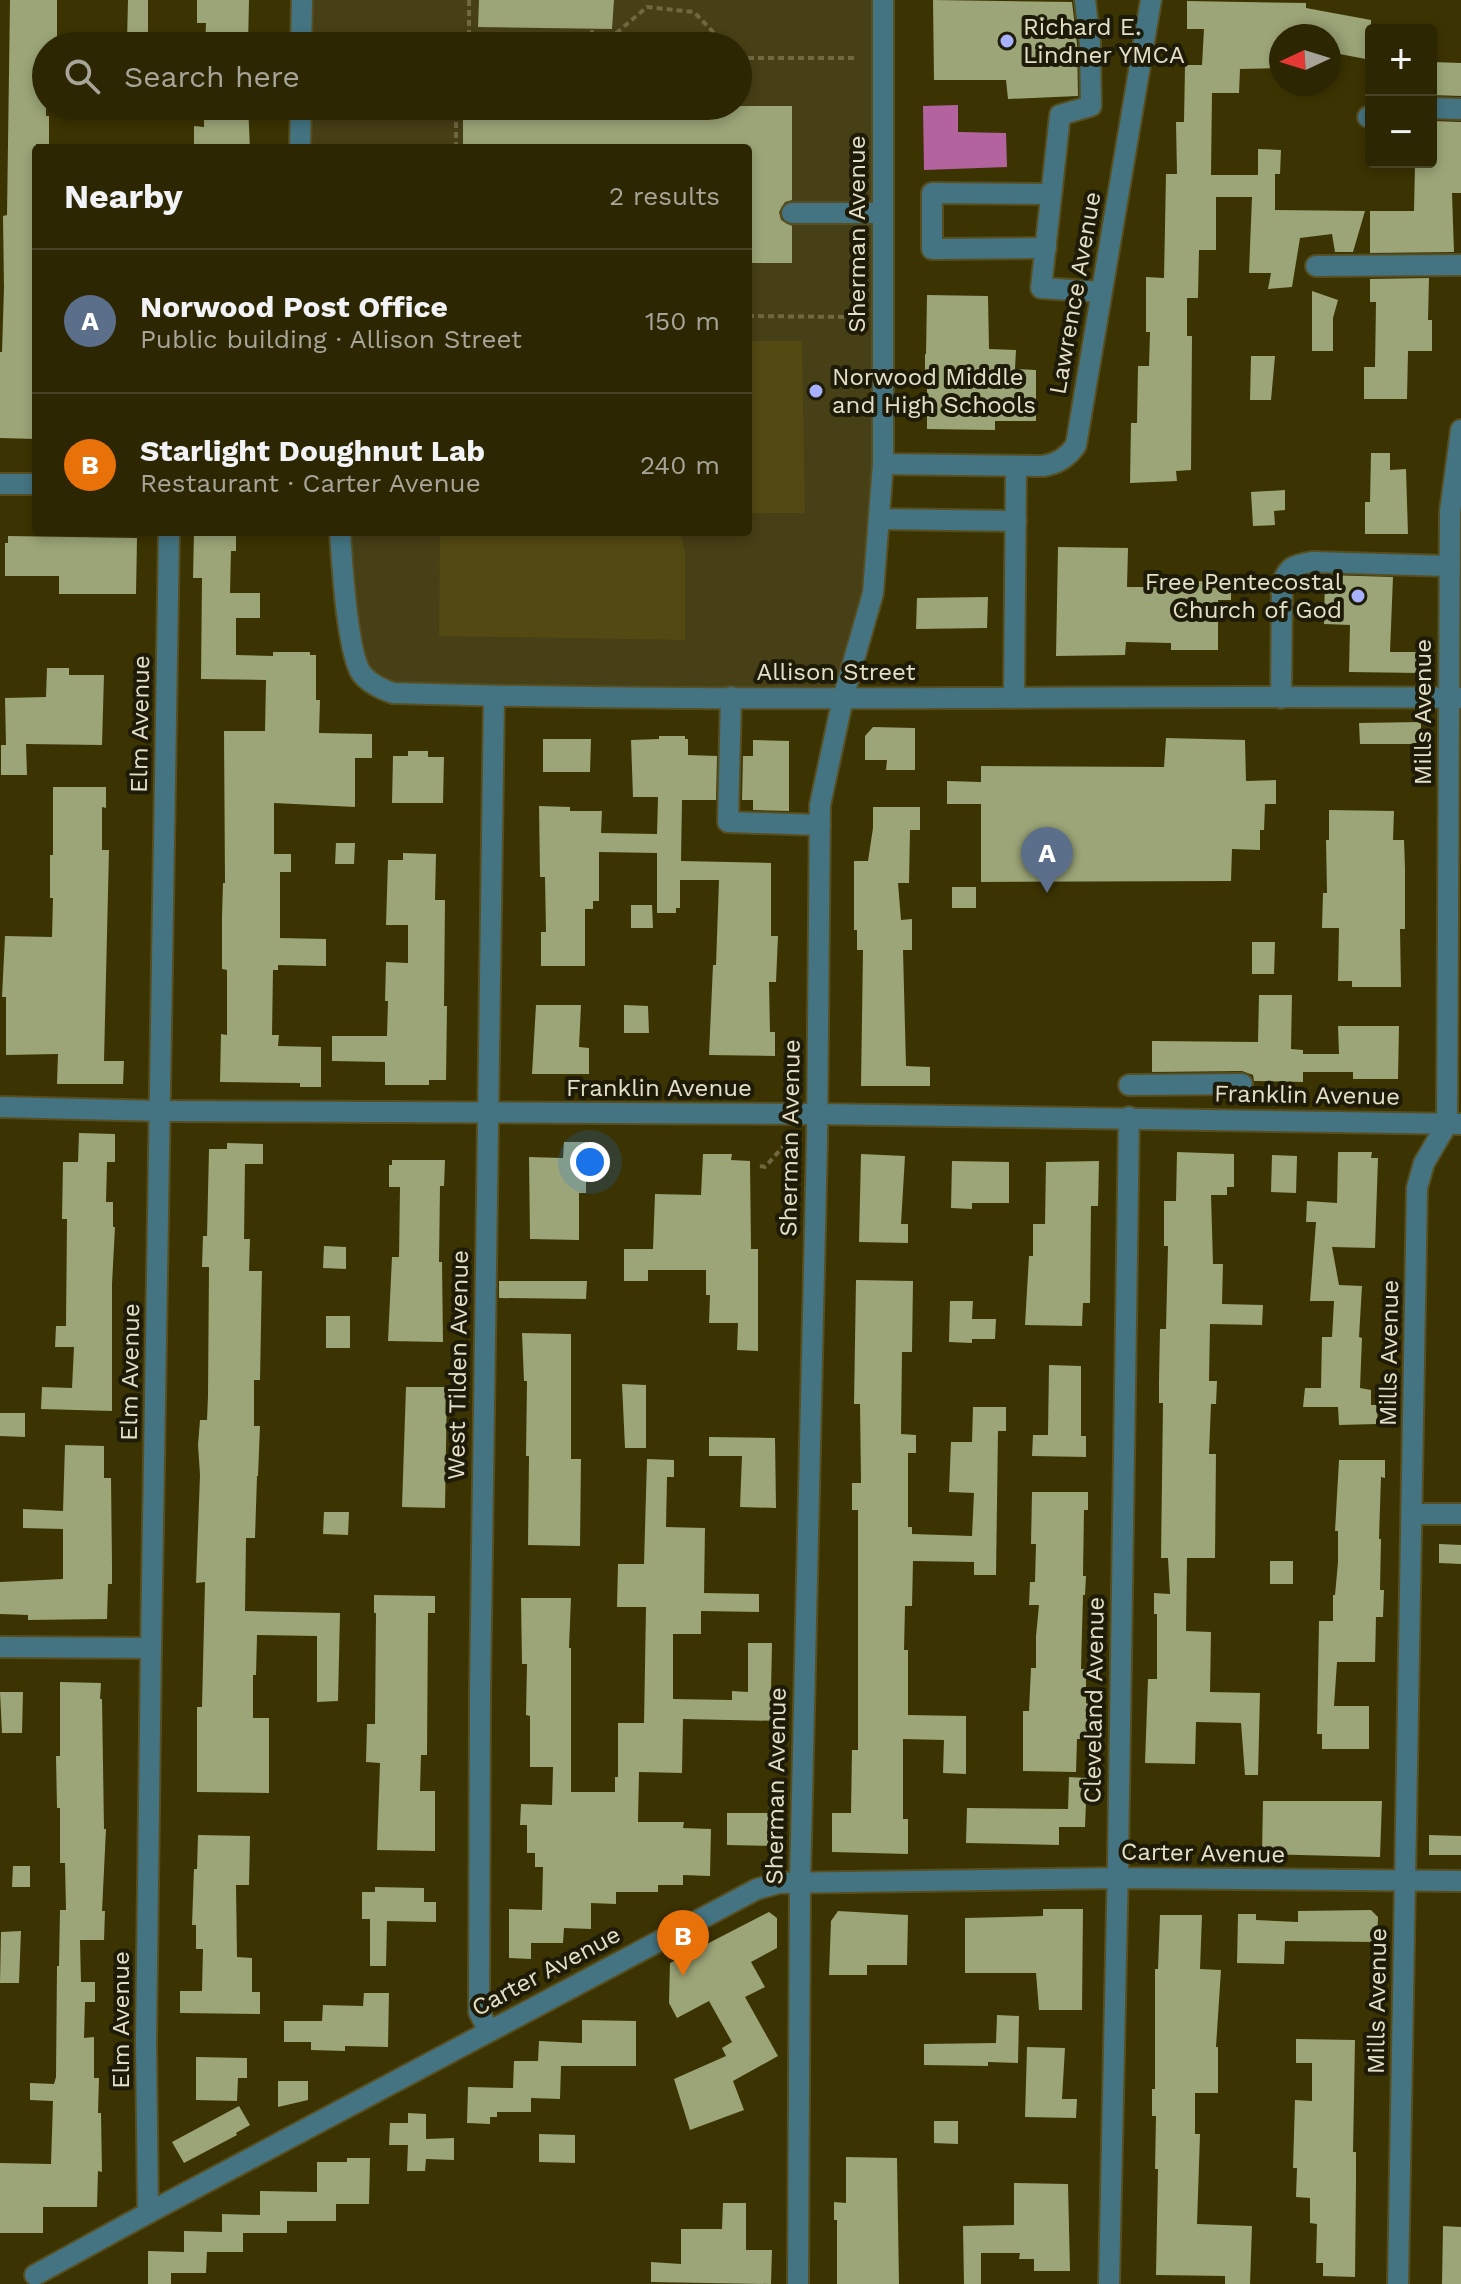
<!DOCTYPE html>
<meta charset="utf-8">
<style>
body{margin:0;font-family:"Work Sans",sans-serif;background:#352e0c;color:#f1f3f6}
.controls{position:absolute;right:24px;top:24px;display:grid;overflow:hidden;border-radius:8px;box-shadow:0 4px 12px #0003}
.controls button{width:72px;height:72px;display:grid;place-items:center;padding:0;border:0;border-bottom:2px solid #484324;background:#2d2602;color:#f1f3f6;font:40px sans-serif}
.compass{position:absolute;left:1269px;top:24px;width:72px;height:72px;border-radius:50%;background:#2d2602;box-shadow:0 4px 12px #0003;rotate:266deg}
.you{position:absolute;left:590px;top:1162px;width:28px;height:28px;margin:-20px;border:6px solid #fff;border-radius:50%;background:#1a73e8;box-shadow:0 0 0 12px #1a73e833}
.badge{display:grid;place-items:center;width:52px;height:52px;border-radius:50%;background:#8bbbb9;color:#fff;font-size:26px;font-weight:700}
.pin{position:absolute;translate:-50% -66px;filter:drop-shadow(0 2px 4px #0008)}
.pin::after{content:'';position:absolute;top:42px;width:28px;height:24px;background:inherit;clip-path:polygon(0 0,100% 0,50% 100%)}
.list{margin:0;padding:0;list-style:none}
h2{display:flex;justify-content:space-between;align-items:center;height:104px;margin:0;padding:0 32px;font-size:34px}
h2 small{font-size:26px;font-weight:400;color:#a7a599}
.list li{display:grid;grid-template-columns:52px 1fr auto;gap:24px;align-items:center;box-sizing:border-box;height:144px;padding:0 32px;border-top:2px solid #484324}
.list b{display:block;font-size:30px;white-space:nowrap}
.list p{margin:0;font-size:26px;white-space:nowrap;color:#a7a599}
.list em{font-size:26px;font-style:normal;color:#a7a599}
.icon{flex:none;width:44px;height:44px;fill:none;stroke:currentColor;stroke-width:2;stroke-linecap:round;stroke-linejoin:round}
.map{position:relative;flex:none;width:1461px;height:2284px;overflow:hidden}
.search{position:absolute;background:#2d2602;box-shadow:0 4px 12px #0003;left:32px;top:32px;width:720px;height:88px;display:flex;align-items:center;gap:20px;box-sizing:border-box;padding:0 28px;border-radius:44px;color:#a7a599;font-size:30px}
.panel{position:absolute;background:#2d2602;box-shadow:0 4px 12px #0003;left:32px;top:144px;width:720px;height:392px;border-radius:8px}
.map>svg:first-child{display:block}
.built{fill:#473f15}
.green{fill:#534912}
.water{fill:#b3649e}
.building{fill:#9ba577}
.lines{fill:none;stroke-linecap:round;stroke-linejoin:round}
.minor-casing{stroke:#574f22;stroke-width:24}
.path{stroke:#70683f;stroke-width:4;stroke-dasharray:6 4;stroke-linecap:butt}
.minor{stroke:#447482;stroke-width:20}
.poi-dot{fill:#a7b1fc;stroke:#1e1b08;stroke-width:3}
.labels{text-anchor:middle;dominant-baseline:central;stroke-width:8;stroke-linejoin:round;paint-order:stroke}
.poi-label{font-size:24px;fill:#e4e0c8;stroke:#1e1b08;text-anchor:start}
.street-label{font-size:24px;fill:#e4e0c8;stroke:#1e1b08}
</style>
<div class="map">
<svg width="1461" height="2284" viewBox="0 0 1461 2284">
<rect width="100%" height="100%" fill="#3c3302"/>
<path class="built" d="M302 0H883L873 593 843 698 393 693 365 677 340 532H748V148H300L301 106H738V46H301Z"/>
<g class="green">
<path d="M748 341H802L805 513H748Z"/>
<path d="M440 532H681L685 552V640L439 636Z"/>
</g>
<path class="water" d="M958 105V132L1006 133 1007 167 924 170 923 106Z"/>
<g class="building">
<path d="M10 0H57V46H46V116H49V144H36V439L0 438V352H2L4 288 3 216 7 215Z"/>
<path d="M128 0H148V41H127Z"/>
<path d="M197 0H249L248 46H205L206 23H197Z"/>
<path d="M479 0H614L612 29 478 27Z"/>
<path d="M933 0 1072 2 1077 44 1078 96 1008 99 1006 80H934Z"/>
<path d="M1187 1 1306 3V8L1371 20V60L1329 52V36H1281V68L1240 69 1239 93H1212L1211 175H1258V149L1281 150 1280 174H1275V210L1365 211 1353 252H1335L1332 234 1300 238 1292 287 1268 289 1271 273H1249L1252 197H1216V250H1199L1198 298H1187V336H1192L1191 470 1176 471 1177 481 1130 483 1131 423H1137L1138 366H1149L1150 332H1146V277L1164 278 1166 174H1177L1176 122H1184L1185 65H1202L1204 29H1187Z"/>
<path d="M1432 62 1461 63V96L1431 95Z"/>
<path d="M204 106H248L250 148H194V126L204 127Z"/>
<path d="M463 106H792V200L785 202 779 212 781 220 792 226V263H748V148H463Z"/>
<path d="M1431 121 1461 122V193H1452L1454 252 1370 253V211H1414L1415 165H1431Z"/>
<path d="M1429 278 1428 320H1432V351H1408L1407 399H1364V367H1375L1376 302H1370V279Z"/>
<path d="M1312 291 1338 300 1333 318V351H1312Z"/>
<path d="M927 295 988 296 989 349 1016 350 1015 369 1036 370V421H995V430L927 429V377H925V354H926Z"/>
<path d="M1251 356H1275L1271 400H1250Z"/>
<path d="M1371 453H1390V470L1406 469 1408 534H1365V502H1370Z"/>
<path d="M1285 490V510L1274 511 1275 525 1253 526 1251 492Z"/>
<path d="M194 532H236V551H231L230 593H260V618H236V655L273 656V652H310V655H316V700H320L319 733 372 734V758H355V807L274 803V854H291V872H280V938L326 939V966L278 965V970H273L272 1035H279L278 1046 321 1047V1087H300V1083L220 1082 221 1034 227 1035V970L222 969V916L223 883H225L224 731H265L266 680 201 679 202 578H193Z"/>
<path d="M8 536 137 538 136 594H59V576H5V543H8Z"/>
<path d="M1058 547 1128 548 1127 587H1199V581L1231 582V600H1218V650H1171V643L1126 642 1125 655 1056 656Z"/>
<path d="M1325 575 1393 577 1390 652H1420V673L1349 672 1350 625 1324 624Z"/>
<path d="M988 597 987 628 916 629 917 598Z"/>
<path d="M47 668H69V675H104L102 745 26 744 27 775H1V745H6L5 698 46 697Z"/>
<path d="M1421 722V744H1360L1359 723Z"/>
<path d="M873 727 915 728V770H886L887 760H865V736Z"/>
<path d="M659 736H685V739H688V755L717 756 716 800H682L681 861 771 863V936H778L776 982H769L770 1032H775V1056L709 1055 713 965H716L719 880H680V908H676V913H657V853L599 852V901H593V909H585V966H541V932H546L545 877H540L539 806 570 807V811H602L601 833 657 834 658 797H633L631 740 659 739Z"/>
<path d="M1166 738 1245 740 1246 781 1276 780V804H1265L1264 830H1260V850L1232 849 1231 881 981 882V804H947V781L981 782V766L1164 767Z"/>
<path d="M543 739H591L590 772H543Z"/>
<path d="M753 740 789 741V811L753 810V800H742L743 756H753Z"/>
<path d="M408 751H428V757H444L443 803H392L393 756H408Z"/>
<path d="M53 787H106V808L102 807V850H109L104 1061H124L123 1084H57L58 1054 6 1055V997H2L5 936 52 937 53 898H50V855H53Z"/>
<path d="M873 807H920V830H910L909 883H898L901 920 912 919V950H903L906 1066 930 1067V1086H861L863 950H857V930H854V861H868L873 828Z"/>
<path d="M1329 810 1394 811 1393 840H1404L1405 868V929H1400L1401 987H1352V981H1338L1339 928H1322L1323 893H1327L1326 840H1329Z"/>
<path d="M336 843H355L354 864H335Z"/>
<path d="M403 853 436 854 435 900H445L444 1006H447L446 1080H429V1085H385V1062L332 1061V1036H387L388 1001H385L386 962 408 963V925H386L388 860H403Z"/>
<rect x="952" y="887" width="24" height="21"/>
<path d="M631 905H652L653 928H631Z"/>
<path d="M1252 942H1275L1274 974H1252Z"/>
<path d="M1259 995H1292L1291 1049 1303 1050V1054H1339L1338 1026H1399L1398 1079H1353V1072H1303V1082L1254 1081 1253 1075 1242 1071 1152 1072V1041L1258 1042Z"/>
<path d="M536 1005H581L579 1047 589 1048V1074H532Z"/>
<path d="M624 1005 648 1006 649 1033H624Z"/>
<path d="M79 1133 115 1134V1162H107L106 1202H113V1227H115L112 1284V1411L41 1409 42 1387 72 1388 74 1347H55L56 1326H66L67 1219H62L63 1162H78Z"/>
<path d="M564 1142H586V1193H579V1240L530 1239 529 1157 563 1158Z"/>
<path d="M227 1143 263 1144V1164H245L244 1239H250L249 1271H262L260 1380H254V1426H260L258 1476H257L255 1538H246L245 1611 340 1613 338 1701 317 1702V1636L257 1635 256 1675H253V1718H269V1793L197 1792V1707H202L205 1582 196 1583 200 1475 198 1445 200 1420H207L208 1396 209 1267H202L203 1236H207L209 1149H227Z"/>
<path d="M1177 1152 1234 1154V1187H1227V1195H1211L1213 1264H1223L1222 1304 1263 1305 1262 1325 1210 1324 1209 1381H1217L1216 1404H1211L1209 1454H1216L1215 1558H1187L1186 1631 1211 1632 1210 1692 1260 1693 1258 1775H1245L1241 1723 1196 1722 1195 1764 1145 1763 1148 1679H1157V1614H1154V1593L1170 1594 1168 1558H1161L1163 1403H1159V1381L1160 1329H1166L1168 1246H1164V1201H1176Z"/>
<path d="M1338 1152H1372L1371 1158H1378L1375 1248 1332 1247 1339 1285 1362 1286 1359 1337 1362 1338 1360 1388 1371 1390V1405H1378L1377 1424 1339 1425 1338 1407H1303L1305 1388H1321L1322 1337H1332L1334 1301H1310L1316 1222H1306L1307 1201 1337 1203Z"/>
<path d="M703 1154H732L731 1160 750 1161 751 1249H758V1351L737 1350 738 1323H709L710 1295H706V1270H648V1281H624V1249H653L655 1194 701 1195Z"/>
<path d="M861 1154 905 1156 901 1224H908V1243L859 1242Z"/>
<path d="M1272 1155 1297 1156 1296 1193 1271 1192Z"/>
<path d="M392 1160H445L444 1186H440L439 1262H442L443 1342 388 1341 392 1257H399L400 1187H389V1165H392Z"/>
<path d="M952 1161 1009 1162V1203H972V1209L951 1208Z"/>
<path d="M1099 1161 1098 1206H1091L1090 1303H1083L1082 1326 1025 1325 1029 1256H1033V1224H1045L1046 1162Z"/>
<path d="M324 1246 346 1247V1269L323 1268Z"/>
<path d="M856 1280 913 1281 912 1352H902L901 1434 916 1435V1453H908V1527H912V1534L972 1536 974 1493 949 1492 951 1442H972L973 1407H1006V1431H998L996 1575H974V1562L913 1561 912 1606H905L904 1650H908V1715L966 1716V1774L943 1773 944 1740 903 1739V1819H908V1854L832 1852V1813H851L852 1750H858V1510H852V1483H861L860 1404H854Z"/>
<path d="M499 1281H587L586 1299 499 1298Z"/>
<path d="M950 1301H973L972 1319H996L995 1339H972V1343L949 1342Z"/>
<rect x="326" y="1316" width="24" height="32"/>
<path d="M522 1333 571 1334V1459H581L580 1546 528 1545 529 1456H526L527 1381H524Z"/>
<path d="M1049 1365 1081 1366V1436H1086V1457L1032 1456 1033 1435H1048Z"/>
<path d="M622 1384 646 1385V1448H625Z"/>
<path d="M406 1387H447L445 1508 402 1507Z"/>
<path d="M0 1413H25V1437L0 1436Z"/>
<path d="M709 1437 775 1438 776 1508 740 1507 742 1456H709Z"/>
<path d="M65 1445 104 1446V1478H111L112 1565V1584H108L107 1619 28 1620V1615L0 1614V1582L63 1579V1529L23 1528V1509L63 1511Z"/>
<path d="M647 1459 674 1460V1477H667L666 1527 705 1528 704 1593 759 1594V1612L701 1611V1634H673V1699L732 1700V1691L748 1692V1643H772L771 1692H782V1721L683 1719 682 1773 639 1772 638 1822H684L683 1828 711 1829 710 1876 683 1875V1885H658V1892H616V1904L591 1903V1929L564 1928 563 1943H531V1959L509 1958V1909L542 1910 543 1867H535V1853H527V1825H520L521 1804 552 1805 553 1767H530V1716L526 1715 527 1664H522L521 1598H571L569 1648H571V1792H615V1777H618V1723H644L646 1607H617L618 1564H644Z"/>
<path d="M1339 1460H1385V1478L1381 1477 1379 1539H1381L1380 1590H1384L1383 1617H1376L1375 1662H1337L1334 1706H1369V1749H1322V1734H1317L1319 1621H1333V1595H1335L1338 1562V1531H1335Z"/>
<path d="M1032 1492H1088V1510H1084L1083 1576H1086L1085 1595H1083L1081 1669H1086V1703L1088 1704 1087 1739H1077L1076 1772 1023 1771V1711H1029L1031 1668H1036V1636L1039 1605H1029L1030 1582H1035L1036 1544H1031Z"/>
<path d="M324 1512H349L348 1535 323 1534Z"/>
<path d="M1439 1544 1461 1545V1564L1439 1563Z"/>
<rect x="1270" y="1561" width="23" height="23"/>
<path d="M374 1595 435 1596V1613H428L427 1755H421L420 1791H435V1851L377 1850 380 1763 366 1762 367 1724H375L376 1613H374Z"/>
<path d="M60 1682 101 1683 100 1699H102L104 1829H106L102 1911H105L104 1940H80L81 1982H95V2002H85L84 2038 94 2037V2078H99L98 2113H101L102 2172 98 2171 97 2207H43V2233H0V2163L51 2164 53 2101 30 2100V2083L54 2084 56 2077 57 1966H59L60 1910H66L65 1863H60V1808H57L56 1756H60Z"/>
<path d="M0 1692H23L22 1733H2Z"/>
<path d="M1069 1777 1087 1778 1085 1827H1059V1845L966 1843 967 1808 1068 1809Z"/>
<path d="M1263 1801H1382L1380 1857 1262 1854Z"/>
<path d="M727 1813H781V1846L727 1845Z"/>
<path d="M198 1835 250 1836 249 1885H236L237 1957 252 1958V1992H260V2014L180 2013V1991H202L203 1949H196V1925H192L194 1869H197Z"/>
<path d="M1429 1835 1461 1836V1855H1429Z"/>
<path d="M13 1866H30V1887H12Z"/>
<path d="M375 1887 424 1888V1902H436V1922L387 1921 386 1966H370V1919H362V1892H375Z"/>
<path d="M1043 1909H1083L1082 2010H1039L1036 1973H965V1918L1043 1916Z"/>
<path d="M1371 1910 1378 1917 1377 1942 1285 1941 1284 1964 1237 1963 1238 1914H1256V1920L1298 1922V1911Z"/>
<path d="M838 1911 908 1915 907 1965H867V1975H829L831 1921Z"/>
<path d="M769 1912 777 1918V1948L751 1962 765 1987 745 1997 778 2056 733 2081 744 2110 690 2130 674 2079 726 2056 722 2048 732 2042 709 2001 677 2018 669 2003 670 1963Z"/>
<path d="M1160 1915H1202L1200 1969 1221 1970 1216 2047H1218V2093H1195V2134H1200L1197 2224 1252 2226 1250 2284H1225V2276L1156 2275 1158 2169H1155L1156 2116H1152V2089H1155V1969H1158Z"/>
<path d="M21 1931 19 1983H0L1 1932Z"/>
<path d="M364 1993H389L388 2047 345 2046V2051L311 2050V2042H284V2021H322L323 2005 363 2006Z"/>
<path d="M997 2015 1019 2016 1018 2063 988 2062V2066L924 2065V2044L996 2043Z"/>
<path d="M582 2020 636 2021V2066H561L560 2099 531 2098V2112H497V2117H490V2124L467 2123 468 2087 513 2088 514 2061H538L539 2041 582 2043Z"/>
<path d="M1296 2039 1355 2040 1353 2152H1356V2182L1355 2277 1323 2276V2263H1316L1317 2224 1310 2223V2198L1296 2197 1297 2168H1293L1295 2100 1312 2101V2063H1296Z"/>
<path d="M1027 2047 1065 2048 1062 2099H1077L1076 2118 1025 2117Z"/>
<path d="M196 2057 247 2058V2078H238L237 2101 196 2100Z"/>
<path d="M278 2081H308V2100L278 2107Z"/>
<path d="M239 2106 250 2125 236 2133 237 2135 184 2163 172 2142Z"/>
<path d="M408 2113 426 2114V2139L454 2138V2160L426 2159 425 2171H407L408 2145H389L390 2123H408Z"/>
<path d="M934 2121H958V2144L934 2143Z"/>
<path d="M539 2134 575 2135V2163L539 2162Z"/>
<path d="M846 2157 897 2158 899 2284H837V2220H834V2202L846 2203Z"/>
<path d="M347 2158H370L369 2204H336V2221H287V2233H243V2252H207L206 2273H171V2284H148V2251L184 2252V2231L222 2232V2214L260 2215V2191L317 2192V2162H347Z"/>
<path d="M1014 2183 1068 2184 1070 2271H1034V2259H1019L1020 2253H981V2284H964L963 2226 1014 2225Z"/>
<path d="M723 2203H746V2250H772L771 2284 651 2282V2262L681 2264V2229H722Z"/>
<path d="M1443 2226 1461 2227V2284H1442Z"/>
</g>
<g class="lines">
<defs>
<g id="minor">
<path d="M1085 0 1090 43 1091 106 1060 115 1041 288 1101 292"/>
<path d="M301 46 302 0"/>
<path d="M1431 108 1461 109"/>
<path d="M1368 117 1371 116"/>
<path d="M300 148 301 106"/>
<path d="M792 213H883"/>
<path d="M1046 248 932 249V193L1051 194"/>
<path d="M1316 266 1461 265"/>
<path d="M883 464 1043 466C1057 464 1068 457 1076 445L1151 0"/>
<path d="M0 484H36"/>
<path d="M879 519 1016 521"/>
<path d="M340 532C342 560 347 654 362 674 370 684 381 689 393 693 749 704 1105 694 1461 698"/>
<path d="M731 697 728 822 820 825"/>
<path d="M1014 698 1016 466"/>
<path d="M1281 698 1282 583C1289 566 1294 565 1312 562L1450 566"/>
<path d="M1129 1085 1242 1084"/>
<path d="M0 1107 161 1111 817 1114 1461 1124"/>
<path d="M1413 1514H1461"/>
<path d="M0 1647 151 1648"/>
<path d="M489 2031 479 2012 480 1694 494 696"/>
<path d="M148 2213 146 2042 151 1648 169 532"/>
<path d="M35 2275 148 2213 757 1889 779 1883 1117 1878 1461 1881"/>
<path d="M798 2284 800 1883 817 1140 820 805 843 698 873 593 883 464V0"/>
<path d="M1109 2284 1118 1862 1129 1117"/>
<path d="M1398 2284 1417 1188 1424 1163 1447 1124 1450 512 1461 430"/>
</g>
</defs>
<use href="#minor" class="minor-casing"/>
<g class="path">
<path d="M469 46V0"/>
<path d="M592 46V29"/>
<path d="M601 46 647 7 694 12 715 34 719 46"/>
<path d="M738 58H857"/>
<path d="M723 106V107"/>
<path d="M323 113 456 112"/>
<path d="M456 148V106"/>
<path d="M748 316 854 317"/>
<path d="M760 1166 765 1167 790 1139"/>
</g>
<use href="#minor" class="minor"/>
</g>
<g class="poi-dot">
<circle cx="1007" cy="41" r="8"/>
<circle cx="816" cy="391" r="8"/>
<circle cx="1358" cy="596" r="8"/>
</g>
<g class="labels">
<g class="poi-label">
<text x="1023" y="27">Richard E.<tspan x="1023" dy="28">Lindner YMCA</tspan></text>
<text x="832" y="377">Norwood Middle<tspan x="832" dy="28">and High Schools</tspan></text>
<text x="1342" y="582" text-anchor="end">Free Pentecostal<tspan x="1342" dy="28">Church of God</tspan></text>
</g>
<g class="street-label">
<text transform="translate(857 234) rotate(-90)">Sherman Avenue</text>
<text transform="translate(1075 293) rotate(-80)">Lawrence Avenue</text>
<text x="836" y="672">Allison Street</text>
<text transform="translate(1423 712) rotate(-90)">Mills Avenue</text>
<text transform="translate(140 724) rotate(-89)">Elm Avenue</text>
<text x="659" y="1088">Franklin Avenue</text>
<text transform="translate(1307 1095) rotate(1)">Franklin Avenue</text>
<text transform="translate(790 1138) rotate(-89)">Sherman Avenue</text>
<text transform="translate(1389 1353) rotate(-89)">Mills Avenue</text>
<text transform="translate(458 1365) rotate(-89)">West Tilden Avenue</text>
<text transform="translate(130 1372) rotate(-89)">Elm Avenue</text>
<text transform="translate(1094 1700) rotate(-89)">Cleveland Avenue</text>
<text transform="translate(776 1786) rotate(-89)">Sherman Avenue</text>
<text transform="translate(1203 1853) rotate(1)">Carter Avenue</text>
<text transform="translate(546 1971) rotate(-28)">Carter Avenue</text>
<text transform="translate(1377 2001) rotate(-89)">Mills Avenue</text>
<text transform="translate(121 2020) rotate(-90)">Elm Avenue</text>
</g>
</g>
</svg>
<div class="controls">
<button>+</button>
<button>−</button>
</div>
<svg class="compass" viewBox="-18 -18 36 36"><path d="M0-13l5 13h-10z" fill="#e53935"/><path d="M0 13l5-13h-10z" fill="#a7a599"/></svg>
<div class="you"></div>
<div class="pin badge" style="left:1047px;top:893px;background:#5c6f8a">A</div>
<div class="pin badge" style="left:683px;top:1976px;background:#e8710a">B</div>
<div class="search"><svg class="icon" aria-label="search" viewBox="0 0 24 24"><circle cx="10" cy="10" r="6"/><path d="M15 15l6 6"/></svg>Search here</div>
<section class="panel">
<h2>Nearby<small>2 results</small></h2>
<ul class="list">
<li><span class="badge" style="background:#5c6f8a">A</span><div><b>Norwood Post Office</b><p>Public building · Allison Street</p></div><em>150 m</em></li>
<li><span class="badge" style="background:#e8710a">B</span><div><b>Starlight Doughnut Lab</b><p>Restaurant · Carter Avenue</p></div><em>240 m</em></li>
</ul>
</section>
</div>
